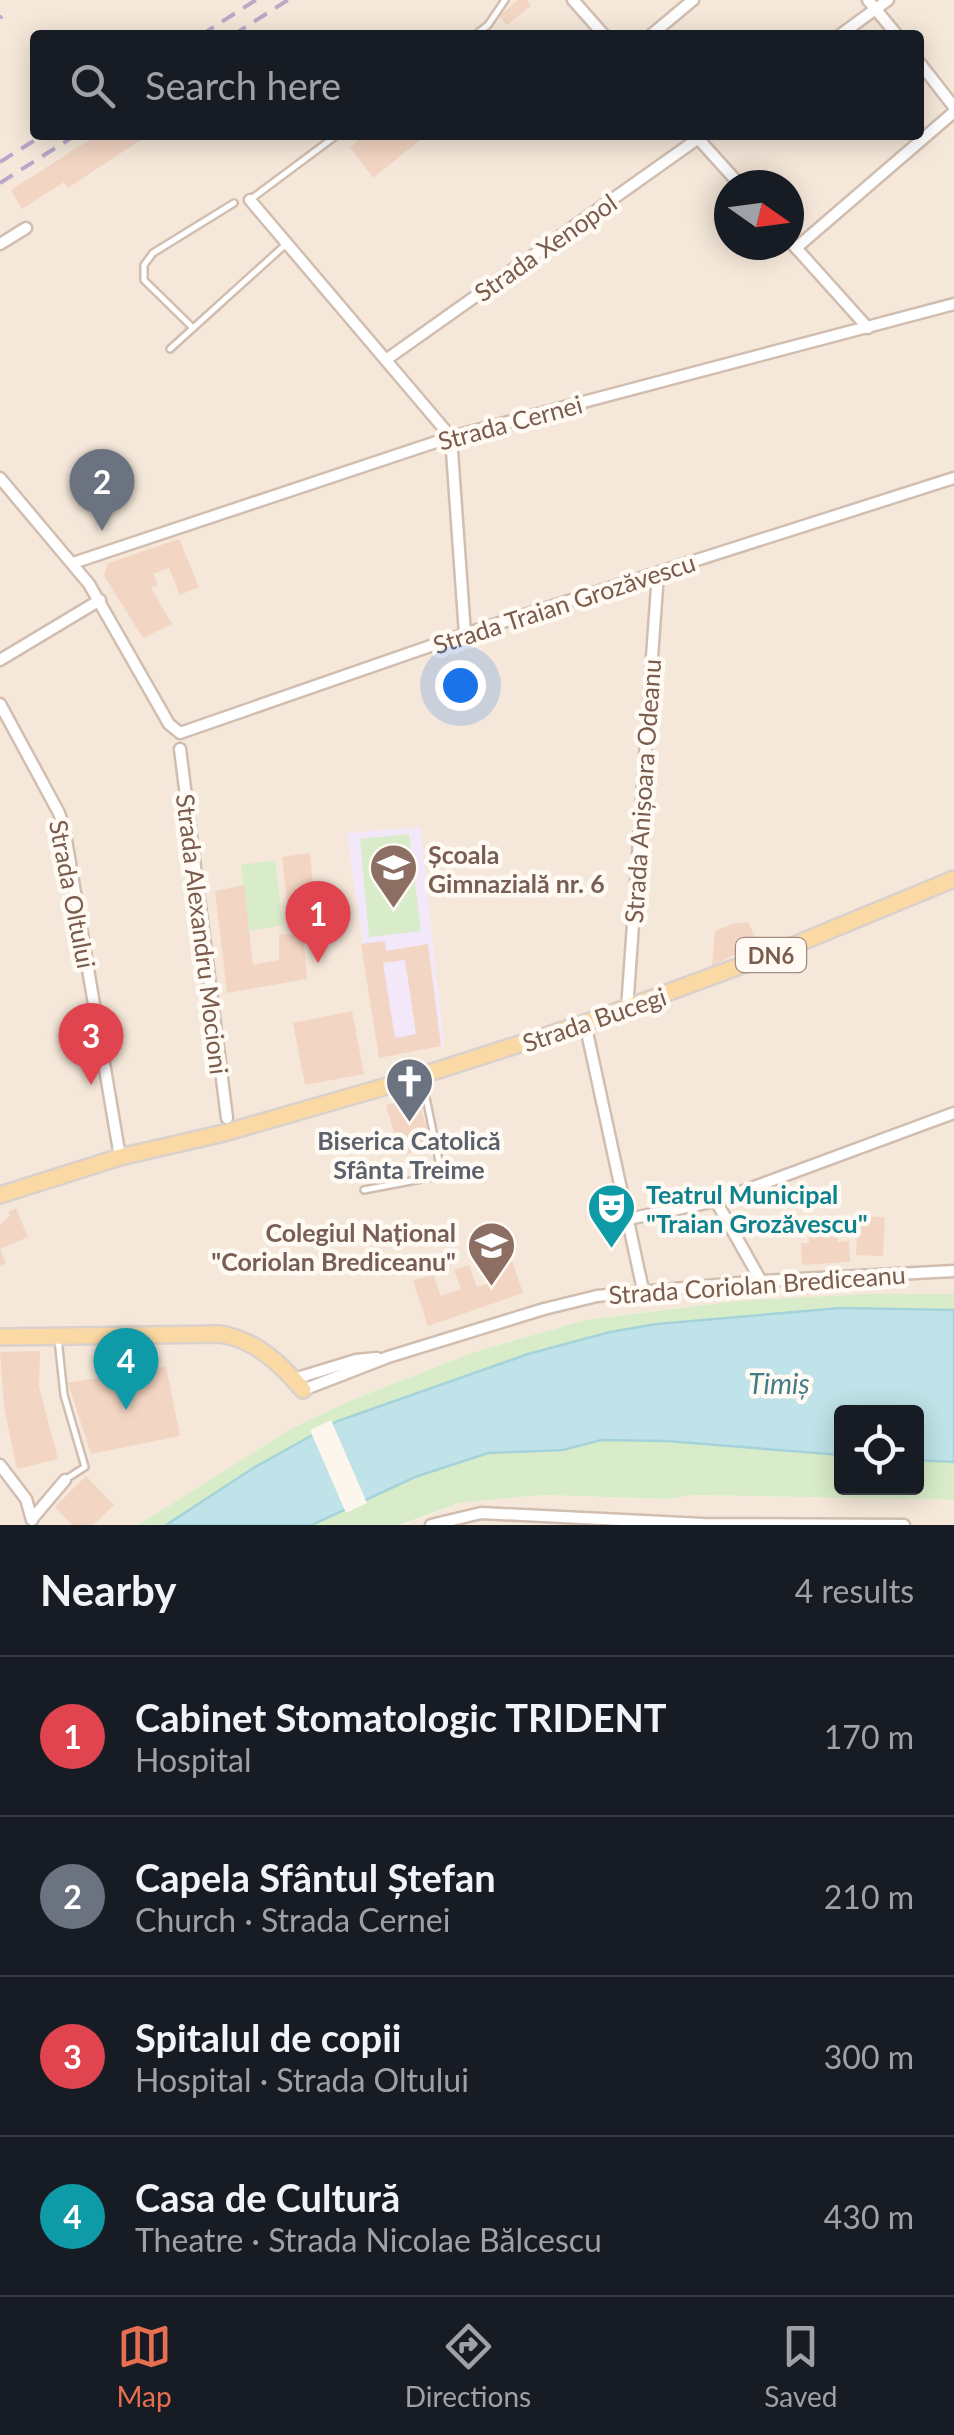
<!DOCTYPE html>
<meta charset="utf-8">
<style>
body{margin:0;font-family:Lato,sans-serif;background:#20242c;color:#f1f3f6}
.controls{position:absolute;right:30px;bottom:30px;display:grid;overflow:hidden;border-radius:10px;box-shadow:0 5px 25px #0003}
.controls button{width:90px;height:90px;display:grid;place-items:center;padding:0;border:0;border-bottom:2px solid #363941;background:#171b24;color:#f1f3f6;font:50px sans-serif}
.compass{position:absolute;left:714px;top:170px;width:90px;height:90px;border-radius:50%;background:#171b24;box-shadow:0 5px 25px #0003;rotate:104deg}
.you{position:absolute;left:460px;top:685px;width:35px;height:35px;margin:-25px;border:8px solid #fff;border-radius:50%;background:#1a73e8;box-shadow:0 0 0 15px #1a73e833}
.badge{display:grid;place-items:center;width:65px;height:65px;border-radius:50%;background:#e76f51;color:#fff;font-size:32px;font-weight:700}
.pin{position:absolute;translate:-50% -82px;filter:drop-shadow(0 2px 5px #0008)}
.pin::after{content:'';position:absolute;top:52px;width:35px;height:30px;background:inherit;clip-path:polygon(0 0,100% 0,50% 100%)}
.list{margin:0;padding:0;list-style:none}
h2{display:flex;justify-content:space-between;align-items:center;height:130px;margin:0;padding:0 40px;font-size:42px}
h2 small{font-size:32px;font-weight:400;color:#9ea1a6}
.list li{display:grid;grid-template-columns:65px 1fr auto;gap:30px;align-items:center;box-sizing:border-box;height:160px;padding:0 40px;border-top:2px solid #363941}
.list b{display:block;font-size:38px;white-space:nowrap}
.list p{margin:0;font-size:32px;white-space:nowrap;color:#9ea1a6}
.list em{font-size:32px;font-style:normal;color:#9ea1a6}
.icon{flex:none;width:55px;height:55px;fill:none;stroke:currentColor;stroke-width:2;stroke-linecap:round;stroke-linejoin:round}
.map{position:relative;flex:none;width:954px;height:1525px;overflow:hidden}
.search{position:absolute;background:#171b24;box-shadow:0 5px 25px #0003;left:30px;right:30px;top:30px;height:110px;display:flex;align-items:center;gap:25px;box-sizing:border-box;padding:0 35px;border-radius:10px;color:#9ea1a6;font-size:38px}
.sheet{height:770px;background:#171b24}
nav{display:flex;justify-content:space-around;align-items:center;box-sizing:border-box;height:140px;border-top:2px solid #363941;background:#171b24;font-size:28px;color:#9ea1a6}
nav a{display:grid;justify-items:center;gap:5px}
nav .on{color:#e76f51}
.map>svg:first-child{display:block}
.residential{fill:#f5e8da;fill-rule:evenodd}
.education{fill:#f3e8fa}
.green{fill:#d8ecc9}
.water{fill:#bfe3e8;stroke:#a5d3da;stroke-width:2.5}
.pier{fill:#fdf6ec}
.building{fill:#f3d5c3;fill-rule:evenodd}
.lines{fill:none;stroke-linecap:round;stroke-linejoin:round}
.lane-casing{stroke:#d1beb0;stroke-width:10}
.street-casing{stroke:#d1beb0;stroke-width:15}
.primary-casing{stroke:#dad1cd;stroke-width:20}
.lane{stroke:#fff;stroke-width:5}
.street{stroke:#fff;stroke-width:10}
.primary{stroke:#fbd9a5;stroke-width:15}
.rail{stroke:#b9a8c9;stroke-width:4;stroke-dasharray:15 10;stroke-linecap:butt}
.labels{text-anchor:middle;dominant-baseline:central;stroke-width:9;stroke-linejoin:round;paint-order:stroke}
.shield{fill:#fffaf3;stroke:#a28b7f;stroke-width:2.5}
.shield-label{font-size:22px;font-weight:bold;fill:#7a5c4d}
.street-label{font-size:25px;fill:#7a5c4d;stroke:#fffaf3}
.education-label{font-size:25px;font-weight:bold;fill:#785e54;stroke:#fffaf3;text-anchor:start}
.worship-label{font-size:25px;font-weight:bold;fill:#5b616d;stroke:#fffaf3}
.culture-label{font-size:25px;font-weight:bold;fill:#0d838f;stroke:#fffaf3;text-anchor:start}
.water-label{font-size:28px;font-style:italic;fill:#437c86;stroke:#fffaf3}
</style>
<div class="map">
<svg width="954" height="1525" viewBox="0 0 954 1525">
<rect width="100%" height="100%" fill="#fdf6ec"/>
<g class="residential">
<path d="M0 0H954V1294L737 1301 585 1320 474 1352 352 1400 292 1428 138 1525H0ZM35 35H919V135H35ZM729 185H789V245H729Z"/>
<path d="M542 1495 670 1499 691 1495 954 1500V1525H403L459 1503Z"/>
</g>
<path class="education" d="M420 827 444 1045 379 1058 347 833Z"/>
<g class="green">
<path d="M409 834 421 931 369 937 360 839Z"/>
<path d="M275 860 283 925 249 931 241 865Z"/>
<path d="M868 1294H954V1310L800 1311 657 1324 580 1339 528 1354 338 1421 255 1467 166 1525H138L292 1428 352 1400 474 1352 585 1320 737 1301Z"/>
<path d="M601 1440 666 1441 841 1455 842 1488H916L917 1460 954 1462V1500L692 1495 670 1499 542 1495 459 1503 400 1525H312L415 1477 488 1453 563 1450Z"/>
</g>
<path class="water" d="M841 1308 954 1310V1462L917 1460 916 1412H842L841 1455 666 1441 601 1440 563 1450 488 1453 415 1477 312 1525H166L255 1467 338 1421 528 1354 610 1332 657 1324Z"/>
<path class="pier" d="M331 1420 367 1503 346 1513 310 1430Z"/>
<g class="building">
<path d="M518 0H527L531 6 507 25 499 16Z"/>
<path d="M97 135H148L68 188 64 182 22 209 11 190Z"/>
<path d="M365 135H426L373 178 350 147Z"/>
<path d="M179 539 199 587 180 595 169 568 153 574 158 585 151 588 172 624 143 638 104 576 108 563Z"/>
<path d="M310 853 315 909 288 913 282 857Z"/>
<path d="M244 885 253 965 279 960V934H303L307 979 227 993 215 891Z"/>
<path d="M748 922 758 943 712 966 715 931 732 924Z"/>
<path d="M385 941 386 951 428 944 441 1046 379 1058 361 944ZM405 960 416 1034 395 1038 383 963Z"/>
<path d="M352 1011 364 1074 305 1085 293 1023Z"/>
<path d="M417 1096 432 1146 401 1156 386 1105Z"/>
<path d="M16 1208 28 1237 0 1249 6 1263 0 1266V1225L10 1216 8 1212Z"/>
<path d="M858 1216 885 1217 883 1256 856 1255Z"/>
<path d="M837 1225 838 1242 849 1241 850 1262 802 1265 801 1243H809L808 1227Z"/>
<path d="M508 1249 523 1293 428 1326 413 1281 433 1274 441 1296 461 1289 454 1270 469 1265 477 1287 499 1280 490 1255Z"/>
<path d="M40 1351 39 1387 58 1459 17 1469 4 1407 0 1352Z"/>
<path d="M166 1366 180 1436 91 1454 68 1383Z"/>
<path d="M86 1476 114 1505 93 1525H72L55 1507Z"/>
</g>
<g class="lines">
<defs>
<g id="lane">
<path d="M475 35 488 25 505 0"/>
<path d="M251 199 337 135"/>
<path d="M193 328 144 280V265L153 253 234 203"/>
<path d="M170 349 285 245"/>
<path d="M364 1190 437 1176 441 1171 422 1078"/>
<path d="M58 1339 64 1395 85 1467 66 1479"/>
</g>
<g id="street">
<path d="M573 0 604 35"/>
<path d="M868 0 897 35"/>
<path d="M651 35 693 0"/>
<path d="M840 35 888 0"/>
<path d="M919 62 954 107"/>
<path d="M695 135 740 185"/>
<path d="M250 200 451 437 465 634"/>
<path d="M789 240 868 328"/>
<path d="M0 244 26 228"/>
<path d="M796 248 954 112"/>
<path d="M387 359 703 135"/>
<path d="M0 478 89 584 169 724 180 733 465 634 954 478"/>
<path d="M73 563 451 437 954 304"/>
<path d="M0 660 100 600"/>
<path d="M0 704 59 813 64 828 120 1157"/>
<path d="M180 749 227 1118"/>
<path d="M627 1009 658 573"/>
<path d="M585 1023 643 1290"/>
<path d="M716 1201 761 1281"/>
<path d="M628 1219 716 1201 954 1113"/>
<path d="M294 1379 356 1360 377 1358"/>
<path d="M303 1390 388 1357 544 1309 597 1296 761 1281 954 1271"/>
<path d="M0 1465 26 1499 32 1520"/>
<path d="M32 1519 65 1480"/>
<path d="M431 1525 481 1513 703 1524 904 1525"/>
</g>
<g id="primary">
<path d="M0 1195 120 1157 224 1133 401 1082 585 1023 775 953 954 879"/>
<path d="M0 1337 220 1334C256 1340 280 1363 303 1390"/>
</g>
</defs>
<use href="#lane" class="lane-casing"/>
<use href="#street" class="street-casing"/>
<use href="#primary" class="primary-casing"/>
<use href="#lane" class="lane"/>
<use href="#street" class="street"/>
<use href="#primary" class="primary"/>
<g class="rail">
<path d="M0 18 2 16"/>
<path d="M201 35 256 0"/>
<path d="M233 35 288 0"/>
<path d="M0 162 43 135"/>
<path d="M0 183 76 135"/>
</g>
</g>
<defs>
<symbol id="school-pin" viewBox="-11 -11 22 30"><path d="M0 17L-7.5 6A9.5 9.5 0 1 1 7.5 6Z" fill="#8d6e63" stroke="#fffaf3"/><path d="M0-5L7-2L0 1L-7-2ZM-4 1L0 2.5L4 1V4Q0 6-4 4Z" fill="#fff"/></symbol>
<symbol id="church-pin" viewBox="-11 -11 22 30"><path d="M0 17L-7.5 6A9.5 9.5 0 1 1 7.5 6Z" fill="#6b7280" stroke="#fffaf3"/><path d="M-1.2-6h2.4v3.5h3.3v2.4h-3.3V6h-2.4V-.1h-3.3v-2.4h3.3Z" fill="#fff"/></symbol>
<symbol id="theatre-pin" viewBox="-11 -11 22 30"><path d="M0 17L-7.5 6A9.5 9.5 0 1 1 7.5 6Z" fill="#0f9aa8" stroke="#fffaf3"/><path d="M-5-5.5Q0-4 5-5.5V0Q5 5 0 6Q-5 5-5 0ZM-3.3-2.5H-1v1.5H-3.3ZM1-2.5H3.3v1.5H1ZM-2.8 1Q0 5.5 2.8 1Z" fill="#fff"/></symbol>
</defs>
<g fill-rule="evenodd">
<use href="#school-pin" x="366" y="840" width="55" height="75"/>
<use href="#church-pin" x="382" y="1054" width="55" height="75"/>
<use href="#theatre-pin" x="584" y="1180" width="55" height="75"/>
<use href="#school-pin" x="464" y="1218" width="55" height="75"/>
</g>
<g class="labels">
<rect class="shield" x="736" y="938" width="70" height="34" rx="8"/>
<g class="shield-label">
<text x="771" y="955">DN6</text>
</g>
<g class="street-label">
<text transform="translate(545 247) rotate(-35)">Strada Xenopol</text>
<text transform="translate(510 422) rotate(-15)">Strada Cernei</text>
<text transform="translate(564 603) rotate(-18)">Strada Traian Grozăvescu</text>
<text transform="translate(642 791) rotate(-86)">Strada Anișoara Odeanu</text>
<text transform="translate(73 894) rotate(79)">Strada Oltului</text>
<text transform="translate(203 934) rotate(83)">Strada Alexandru Mocioni</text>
<text transform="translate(594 1019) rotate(-19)">Strada Bucegi</text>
<text transform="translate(757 1284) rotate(-4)">Strada Coriolan Brediceanu</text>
</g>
<g class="education-label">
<text x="428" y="854">Școala<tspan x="428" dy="29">Gimnazială nr. 6</tspan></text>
<text x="456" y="1232" text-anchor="end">Colegiul Național<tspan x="456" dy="29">"Coriolan Brediceanu"</tspan></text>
</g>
<g class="worship-label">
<text x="409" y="1140">Biserica Catolică<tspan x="409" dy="29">Sfânta Treime</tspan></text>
</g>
<g class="culture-label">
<text x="646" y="1194">Teatrul Municipal<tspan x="646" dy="29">"Traian Grozăvescu"</tspan></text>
</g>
<g class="water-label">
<text x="779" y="1383">Timiș</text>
</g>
</g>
</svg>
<div class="controls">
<button><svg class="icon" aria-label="locate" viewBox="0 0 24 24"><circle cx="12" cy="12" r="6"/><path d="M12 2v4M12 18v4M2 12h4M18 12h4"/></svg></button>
</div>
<svg class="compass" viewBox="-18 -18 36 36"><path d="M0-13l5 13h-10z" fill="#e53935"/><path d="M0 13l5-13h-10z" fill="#9ea1a6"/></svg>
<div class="you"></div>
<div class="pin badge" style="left:318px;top:963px;background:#e0444e">1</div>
<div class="pin badge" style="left:102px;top:531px;background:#6b7280">2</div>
<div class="pin badge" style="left:91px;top:1085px;background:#e0444e">3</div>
<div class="pin badge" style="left:126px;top:1410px;background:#0f9aa8">4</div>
<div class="search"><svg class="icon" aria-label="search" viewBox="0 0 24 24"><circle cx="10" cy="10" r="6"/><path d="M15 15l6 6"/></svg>Search here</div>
</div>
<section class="sheet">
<h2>Nearby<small>4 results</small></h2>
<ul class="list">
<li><span class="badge" style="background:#e0444e">1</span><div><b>Cabinet Stomatologic TRIDENT</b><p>Hospital</p></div><em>170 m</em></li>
<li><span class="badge" style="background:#6b7280">2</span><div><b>Capela Sfântul Ștefan</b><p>Church · Strada Cernei</p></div><em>210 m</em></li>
<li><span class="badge" style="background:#e0444e">3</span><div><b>Spitalul de copii</b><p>Hospital · Strada Oltului</p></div><em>300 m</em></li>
<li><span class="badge" style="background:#0f9aa8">4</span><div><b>Casa de Cultură</b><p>Theatre · Strada Nicolae Bălcescu</p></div><em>430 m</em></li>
</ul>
</section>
<nav>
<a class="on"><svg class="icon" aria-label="map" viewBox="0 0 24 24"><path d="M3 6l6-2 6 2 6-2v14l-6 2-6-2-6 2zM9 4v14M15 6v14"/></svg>Map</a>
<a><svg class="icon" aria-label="directions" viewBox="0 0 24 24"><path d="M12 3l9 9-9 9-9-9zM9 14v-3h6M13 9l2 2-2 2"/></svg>Directions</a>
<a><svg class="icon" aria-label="saved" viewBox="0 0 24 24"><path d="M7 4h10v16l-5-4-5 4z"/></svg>Saved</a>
</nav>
